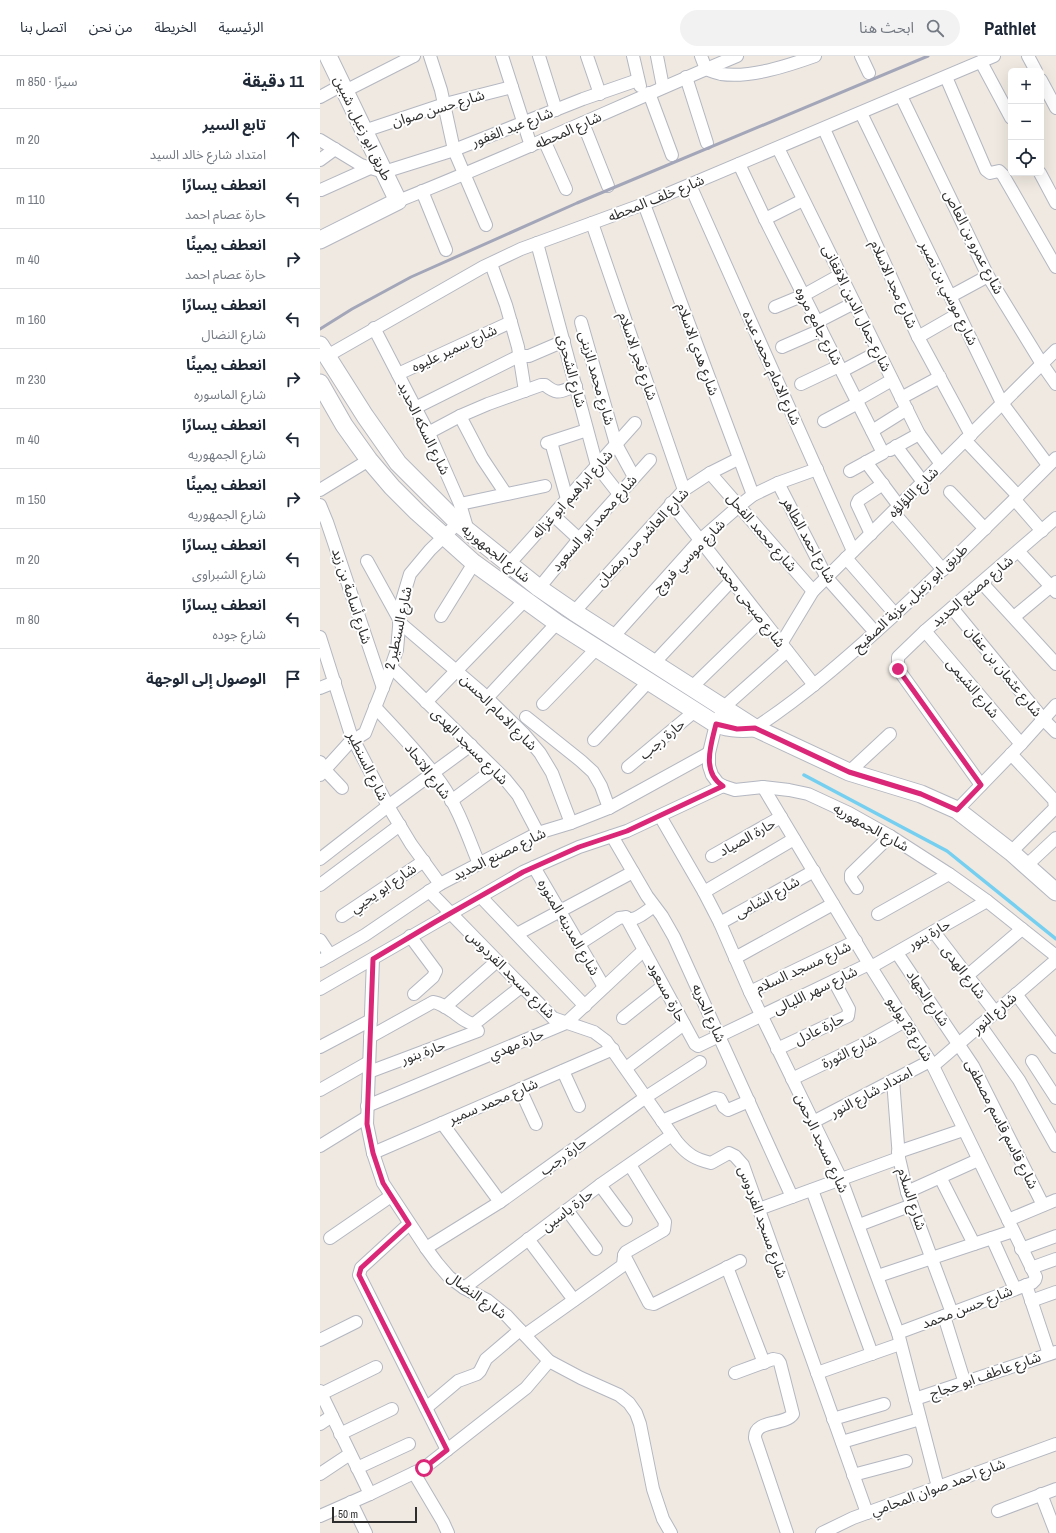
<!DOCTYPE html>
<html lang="ar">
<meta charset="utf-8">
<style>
body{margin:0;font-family:"Archivo Narrow","Noto Sans Arabic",sans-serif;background:#f2f2f3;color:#1f2937;direction:rtl}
.controls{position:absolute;right:12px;top:12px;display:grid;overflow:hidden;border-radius:6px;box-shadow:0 4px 16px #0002}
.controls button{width:36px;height:36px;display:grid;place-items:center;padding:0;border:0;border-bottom:1px solid #e0e1e3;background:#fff;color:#1f2937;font:20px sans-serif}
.scale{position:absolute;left:12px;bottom:10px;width:85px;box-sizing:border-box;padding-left:4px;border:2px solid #2e2e2e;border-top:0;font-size:11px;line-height:14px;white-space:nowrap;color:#2e2e2e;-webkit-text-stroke:3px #fff;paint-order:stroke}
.stop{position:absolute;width:12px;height:12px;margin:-9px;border:3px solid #db2777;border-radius:50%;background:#fff}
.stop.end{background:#db2777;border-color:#fff;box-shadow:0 1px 4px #0008}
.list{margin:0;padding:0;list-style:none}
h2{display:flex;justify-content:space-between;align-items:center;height:52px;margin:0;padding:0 16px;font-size:17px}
h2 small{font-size:13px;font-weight:400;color:#747a83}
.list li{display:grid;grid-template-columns:26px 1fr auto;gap:12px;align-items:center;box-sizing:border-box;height:60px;padding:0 16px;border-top:1px solid #e0e1e3}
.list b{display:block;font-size:15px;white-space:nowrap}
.list p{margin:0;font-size:13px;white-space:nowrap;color:#747a83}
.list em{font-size:13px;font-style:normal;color:#747a83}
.icon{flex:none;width:22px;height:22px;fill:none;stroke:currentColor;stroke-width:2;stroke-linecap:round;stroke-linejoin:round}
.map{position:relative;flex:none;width:736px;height:1477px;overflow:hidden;direction:ltr}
header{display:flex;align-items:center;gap:24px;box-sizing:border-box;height:56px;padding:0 20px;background:#fff;border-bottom:1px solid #e0e1e3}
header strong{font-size:19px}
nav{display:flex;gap:22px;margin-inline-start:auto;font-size:14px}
.search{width:280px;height:36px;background:#f2f2f3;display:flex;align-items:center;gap:10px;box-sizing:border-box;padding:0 14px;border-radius:22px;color:#747a83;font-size:15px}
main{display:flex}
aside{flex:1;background:#fff}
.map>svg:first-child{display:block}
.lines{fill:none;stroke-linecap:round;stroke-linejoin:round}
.stream{stroke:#75cff0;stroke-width:3.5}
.street-casing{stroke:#b4b7c1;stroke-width:14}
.secondary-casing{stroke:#b4b7c1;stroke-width:19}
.street{stroke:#fff;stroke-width:12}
.secondary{stroke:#fff;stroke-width:17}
.rail{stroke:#a3a6b8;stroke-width:3}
.route{stroke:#db2777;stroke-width:5}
.labels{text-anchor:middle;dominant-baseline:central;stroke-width:4;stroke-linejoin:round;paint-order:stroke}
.street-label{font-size:14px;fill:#2e2e2e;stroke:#fff}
</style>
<header>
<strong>Pathlet</strong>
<div class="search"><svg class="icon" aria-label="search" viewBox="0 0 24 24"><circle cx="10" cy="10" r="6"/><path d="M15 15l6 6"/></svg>ابحث هنا</div>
<nav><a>الرئيسية</a><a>الخريطة</a><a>من نحن</a><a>اتصل بنا</a></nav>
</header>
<main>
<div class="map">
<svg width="736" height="1477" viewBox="0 0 736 1477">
<rect width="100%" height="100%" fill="#efe9e1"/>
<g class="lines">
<path class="stream" d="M484 719 627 795 736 883"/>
<defs>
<g id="street">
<path d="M110 0 121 34 134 94 166 169"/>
<path d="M182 0 211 90"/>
<path d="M219 0 236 54"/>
<path d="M267 0 280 38"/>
<path d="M313 0 320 30"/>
<path d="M337 0 343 31"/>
<path d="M381 0 386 13C391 15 396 17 401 18 431 22 467 10 495 0"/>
<path d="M541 0 549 17"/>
<path d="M708 0 716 15"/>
<path d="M661 6 691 62"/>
<path d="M366 21 387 87"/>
<path d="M626 21 666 114 670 117 679 115 683 119 736 211"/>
<path d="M721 24 736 52"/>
<path d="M25 35 94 0"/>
<path d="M329 37 352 99"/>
<path d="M581 40 668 220 722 308 736 328"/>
<path d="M0 41 22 29"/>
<path d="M541 57 682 347 728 409"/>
<path d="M263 67 288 130"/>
<path d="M504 73 598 281 651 379"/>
<path d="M44 75 125 48 192 31"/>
<path d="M0 84 41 109 64 116 134 94 263 43 318 24"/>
<path d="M224 84 246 133"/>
<path d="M458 92 599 378 621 408"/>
<path d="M0 104 15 93"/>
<path d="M419 108 445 163 563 397 530 415"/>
<path d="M720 117 736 147"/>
<path d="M370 129 533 495"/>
<path d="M1 134 50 112"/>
<path d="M102 135 126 194"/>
<path d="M78 145C192 100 303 48 417 0"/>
<path d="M324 148 433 439"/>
<path d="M445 163 483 144"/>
<path d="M272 167 364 434"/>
<path d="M217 187 277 410 299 438"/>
<path d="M171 208 186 249 198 291 205 335"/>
<path d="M631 240 668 220"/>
<path d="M455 251 484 239 520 219"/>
<path d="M261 266 296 388 314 421"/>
<path d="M497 266 534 247"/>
<path d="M54 272 111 382 140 448 148 475"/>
<path d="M598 281 638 258"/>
<path d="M462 291 501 274"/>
<path d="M7 300 163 211 201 193 324 148 674 0"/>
<path d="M522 315 558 296"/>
<path d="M78 318 191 266"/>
<path d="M481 328 519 310"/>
<path d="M581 342 620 321"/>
<path d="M537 344 572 324"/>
<path d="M95 352 199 300H209L244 285"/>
<path d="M140 360 162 402 186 438"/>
<path d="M504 365 538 347"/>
<path d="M552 375 587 353"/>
<path d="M108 377 140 360 168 348 221 329H225C239 340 240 335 256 330"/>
<path d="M645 384 698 440"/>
<path d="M231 386 247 443"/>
<path d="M227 387 267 374"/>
<path d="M576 390 603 426"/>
<path d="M570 394 599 378"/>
<path d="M546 406 579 450"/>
<path d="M390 417 493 535"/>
<path d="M458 427 507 522 555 576"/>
<path d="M0 434 49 404"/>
<path d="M630 436 665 473"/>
<path d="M695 444 722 475"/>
<path d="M351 447 494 629"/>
<path d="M140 448 225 430"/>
<path d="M0 449 7 466 63 632"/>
<path d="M573 456 623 514"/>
<path d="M233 459 259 483"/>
<path d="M551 478 537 448 539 444 563 428"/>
<path d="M699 496 736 536"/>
<path d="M526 502 575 558"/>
<path d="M47 505 79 563"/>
<path d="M189 508 315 367"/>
<path d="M662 527 736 608"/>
<path d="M219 532 259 483 330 404"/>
<path d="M632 552 724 664 736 676"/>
<path d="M254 556 364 434 390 417 418 403"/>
<path d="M121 560 154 507"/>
<path d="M694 561 736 526"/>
<path d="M79 566 161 636 204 678 220 697 232 717 251 767"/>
<path d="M605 575 701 688"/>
<path d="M0 581 31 679 68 750 91 788 120 828"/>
<path d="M293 581 380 484 419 450 433 439 458 427 497 413"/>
<path d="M461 588 493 535 736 294"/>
<path d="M467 595 404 651 396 668 389 697V710L392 719 398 727 403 730 415 734 443 731 469 734 488 738 529 757 570 780 629 818 667 845 736 900"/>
<path d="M334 607 411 525"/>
<path d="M71 611 185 723 198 739 218 777"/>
<path d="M372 631 442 563"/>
<path d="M0 632 15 626"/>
<path d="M167 642 237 567"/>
<path d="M106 646 205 544"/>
<path d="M223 648 277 592"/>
<path d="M55 651C78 676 102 700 121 727 138 751 148 781 159 808"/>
<path d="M206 661 261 705 273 716 281 730 289 752"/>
<path d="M435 672C484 640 528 601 571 562 628 510 682 456 736 402"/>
<path d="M274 684 329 625"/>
<path d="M0 706 5 714 22 732"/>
<path d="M308 711 375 655"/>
<path d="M529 716 570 678"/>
<path d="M0 719 29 687 45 677 71 611 77 594 81 548 90 518 110 494 138 467"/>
<path d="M661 729 578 613V601L605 575 736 462"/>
<path d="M443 731 549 908 613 1010 716 1221 715 1224 712 1227 578 1277"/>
<path d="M131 745 174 713"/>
<path d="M637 754 701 688 736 649"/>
<path d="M340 760 384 836 400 867 430 936 521 1123 578 1277 618 1431"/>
<path d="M292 780 327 840 342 860 354 881 472 1141"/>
<path d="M691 796 735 752 734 744 691 698"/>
<path d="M392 800 461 761"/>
<path d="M0 803 68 750 151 689"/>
<path d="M706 810 736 782"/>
<path d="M214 811 284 931"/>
<path d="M0 829 80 769"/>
<path d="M537 832 531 823V818L570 780"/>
<path d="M109 835 233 962 274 976 286 985 357 1086C368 1099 375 1103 391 1107L409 1097 415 1100 423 1109 547 1457"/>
<path d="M384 836 474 783"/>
<path d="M161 841 265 950"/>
<path d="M558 858 629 818"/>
<path d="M22 860 104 805"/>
<path d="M306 861 375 988 378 990 549 908"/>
<path d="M400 867 494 815"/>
<path d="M614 876 675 956"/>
<path d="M197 878 313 816"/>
<path d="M90 880 116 915 113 921 94 938"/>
<path d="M0 884 10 899"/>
<path d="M259 888 299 862C306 860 306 863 311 863 318 863 328 854 334 850"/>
<path d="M577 897 653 1010 723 1149"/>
<path d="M415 902 513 848"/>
<path d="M53 903 47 1068 53 1097 63 1127 106 1192 117 1207 129 1221 144 1232 167 1244 187 1260 229 1305 261 1322 299 1339 309 1347 316 1357 320 1368 333 1433 343 1463 351 1477"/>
<path d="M0 905 45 879 120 828 218 777 251 767 289 752 389 697"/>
<path d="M551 911 667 845"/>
<path d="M647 920 702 873"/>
<path d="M0 933 203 816 259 791 307 775 403 730"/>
<path d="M430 936 536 885"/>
<path d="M696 938 736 991"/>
<path d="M125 951 177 905"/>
<path d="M303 962 343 930"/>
<path d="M660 969 699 1024 736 1090"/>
<path d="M50 981 113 946C128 948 143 967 154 968L202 930"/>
<path d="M0 991 51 964"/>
<path d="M457 993 528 960 529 953 514 925"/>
<path d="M712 1005 736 1042"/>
<path d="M613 1010 736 904"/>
<path d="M306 1012 364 968"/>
<path d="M243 1015 259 1050"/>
<path d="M49 1016 158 975"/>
<path d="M472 1023 544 988 585 965"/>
<path d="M573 1024 579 1102 587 1136 632 1257"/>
<path d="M200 1033 216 1068"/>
<path d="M0 1034 49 1006"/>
<path d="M47 1050 246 967 324 894"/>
<path d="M342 1065 395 1042 400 1043 404 1051 408 1054 429 1045"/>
<path d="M493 1066 610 1005"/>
<path d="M122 1067 180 1146"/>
<path d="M0 1090 47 1061"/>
<path d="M578 1096 643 1074"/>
<path d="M53 1097 293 993"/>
<path d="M620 1121 654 1188"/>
<path d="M280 1129 306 1164"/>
<path d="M492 1134 552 1298"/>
<path d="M587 1136 658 1104"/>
<path d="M439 1153 579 1102"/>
<path d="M247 1154 276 1193"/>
<path d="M688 1164 736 1144"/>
<path d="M89 1168 41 1212 39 1219 127 1394"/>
<path d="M539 1169 592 1149"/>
<path d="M10 1182 71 1140"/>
<path d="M672 1182 695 1233"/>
<path d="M208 1183 254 1244"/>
<path d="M106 1192 180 1146 326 1041 380 1006"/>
<path d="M701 1193 736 1180"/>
<path d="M304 1199 329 1247 334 1248 420 1205"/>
<path d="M407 1211 444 1307"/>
<path d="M711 1212 736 1203"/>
<path d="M558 1220 693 1175"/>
<path d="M706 1229 729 1298"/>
<path d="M144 1232 280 1129 352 1079"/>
<path d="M711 1245 736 1236"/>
<path d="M624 1260 643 1321"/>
<path d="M205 1279 302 1210C305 1205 302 1200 306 1196L344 1174 345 1166 310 1109"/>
<path d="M0 1284 36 1266"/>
<path d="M415 1317 453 1303 458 1304 460 1307 473 1358C465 1370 434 1363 435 1382L467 1477"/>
<path d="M497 1317 580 1288"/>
<path d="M0 1335 50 1438"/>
<path d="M1 1338 56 1311"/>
<path d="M595 1343 736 1296"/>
<path d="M106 1352 138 1325 157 1318 160 1315 166 1303 200 1274"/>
<path d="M513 1363 564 1348"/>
<path d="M0 1368 12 1360"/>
<path d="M20 1378 72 1353"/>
<path d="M522 1386 600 1363"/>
<path d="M37 1412 89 1388"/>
<path d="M94 1417 123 1466 128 1477"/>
<path d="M0 1418 30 1398"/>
<path d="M533 1419 586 1405"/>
<path d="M721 1438 736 1477"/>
<path d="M31 1446 46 1477"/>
<path d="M678 1455 736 1433"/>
<path d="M0 1460 50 1438 104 1412 206 1332 229 1305"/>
<path d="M502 1477 533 1462 736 1388"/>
</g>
<g id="secondary">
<path d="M0 184 78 145 8 0"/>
<path d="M0 289 45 360 78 407 138 467 219 532 254 556 435 672 529 716 601 738 637 754 691 796 736 836"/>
<path d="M0 327 24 369 49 404 72 431 97 456 154 507 237 567 391 665C405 673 419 673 435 672"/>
</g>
</defs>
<use href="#street" class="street-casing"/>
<use href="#secondary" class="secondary-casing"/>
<use href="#street" class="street"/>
<use href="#secondary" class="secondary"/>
<path class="rail" d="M0 273 32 253 91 221 257 147 608 0"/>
</g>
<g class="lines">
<path class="route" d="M104 1412 127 1394 39 1219 41 1212 89 1168 63 1127 53 1097 47 1068 53 903 115 866 203 816 259 791 307 775 403 730C381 716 391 689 396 668L417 673 435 672 529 716 601 738 637 754 661 729 578 613"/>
</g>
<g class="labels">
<g class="street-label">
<text transform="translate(118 52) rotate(-17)">شارع حسن صوان</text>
<text transform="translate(192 71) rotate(-21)">شارع عبد الغفور</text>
<text transform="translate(43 72) rotate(64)">طريق ابو زعبل, شبين</text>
<text transform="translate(248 74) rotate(-24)">شارع المحطه</text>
<text transform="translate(336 142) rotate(-22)">شارع خلف المحطه</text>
<text transform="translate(654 186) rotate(63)">شارع عمرو بن العاص</text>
<text transform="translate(574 228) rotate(66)">شارع مجد الاسلام</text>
<text transform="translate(629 237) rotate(64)">شارع موسي بن نصير</text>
<text transform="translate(537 252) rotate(64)">شارع جمال الدين الافغانى</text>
<text transform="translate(499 270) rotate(63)">شارع جامع مروه</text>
<text transform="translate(134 292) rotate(-25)">شارع سمير عليوه</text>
<text transform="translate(378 293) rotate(70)">شارع هدي الاسلام</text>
<text transform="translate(318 300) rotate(71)">شارع فجر الاسلام</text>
<text transform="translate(452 312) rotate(66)">شارع الامام محمد عبده</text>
<text transform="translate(252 315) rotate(75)">شارع الشحرى</text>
<text transform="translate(277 322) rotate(74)">شارع محمد الزينى</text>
<text transform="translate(104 372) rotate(64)">شارع السكه الحديد</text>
<text transform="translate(593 436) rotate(-45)">شارع اللؤلؤه</text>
<text transform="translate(252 438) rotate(-48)">شارع ابراهيم ابو غزاله</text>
<text transform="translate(274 467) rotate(-49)">شارع محمد ابو السعود</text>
<text transform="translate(442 476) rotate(49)">شارع محمد الفحل</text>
<text transform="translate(322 481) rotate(-47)">شارع العاشر من رمضان</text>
<text transform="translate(489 484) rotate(61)">شارع احمد الطاهر</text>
<text transform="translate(176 497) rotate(39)">شارع الجمهوريه</text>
<text transform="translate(369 500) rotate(-46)">شارع موسي فروج</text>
<text transform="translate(652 535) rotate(-40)">شارع مصنع الحديد</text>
<text transform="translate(32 540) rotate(72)">شارع أسامة بن زيد</text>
<text transform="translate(590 542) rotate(-43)">طريق ابو زعبل, عزبة الصفيح</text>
<text transform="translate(431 549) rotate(52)">شارع صبحى محمد</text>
<text transform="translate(78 572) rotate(-78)">شارع السنطير 2</text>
<text transform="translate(684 615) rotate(51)">شارع عثمان بن عفان</text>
<text transform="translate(653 632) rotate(50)">شارع الشيمى</text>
<text transform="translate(179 656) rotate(45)">شارع الامام الحسن</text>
<text transform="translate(342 683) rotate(-40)">حارة رجب</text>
<text transform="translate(150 690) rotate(45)">شارع مسجد الهدى</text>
<text transform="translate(48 710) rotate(64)">شارع السنطير</text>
<text transform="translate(108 715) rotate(53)">شارع الاتحاد</text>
<text transform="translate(551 771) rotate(29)">شارع الجمهوريه</text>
<text transform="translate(427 781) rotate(-29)">حارة الصياد</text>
<text transform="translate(179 798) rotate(-26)">شارع مصنع الحديد</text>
<text transform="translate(63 832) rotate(-34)">شارع ابو يحيي</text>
<text transform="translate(447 841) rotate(-29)">شارع الشامى</text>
<text transform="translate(249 871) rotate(60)">شارع المدينه المنوره</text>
<text transform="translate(609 878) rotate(-30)">حارة بنور</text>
<text transform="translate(483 911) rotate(-25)">شارع مسجد السلام</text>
<text transform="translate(644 916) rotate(53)">شارع الهدى</text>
<text transform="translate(191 918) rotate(45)">شارع مسجد الفردوس</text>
<text transform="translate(495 934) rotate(-26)">شارع سهر الليالى</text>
<text transform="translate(347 936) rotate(62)">حارة مسعود</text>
<text transform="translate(608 942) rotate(56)">شارع الجهاد</text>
<text transform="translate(389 957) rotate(66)">شارع الحريه</text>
<text transform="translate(674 957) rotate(-41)">شارع النور</text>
<text transform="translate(499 973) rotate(-26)">حارة عادل</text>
<text transform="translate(590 973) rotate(58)">شارع 23 يوليو</text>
<text transform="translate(196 988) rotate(-23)">حارة مهدي</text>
<text transform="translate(529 995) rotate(-26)">شارع الثورة</text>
<text transform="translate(103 996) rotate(-20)">حارة بنور</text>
<text transform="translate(551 1036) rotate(-28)">امتداد شارع النور</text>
<text transform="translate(173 1045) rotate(-23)">شارع محمد سمير</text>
<text transform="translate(682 1068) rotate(63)">شارع قاسم قاسم مصطفى</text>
<text transform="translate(502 1087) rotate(65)">شارع مسجد الرحمن</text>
<text transform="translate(243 1100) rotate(-36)">حارة رجب</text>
<text transform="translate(592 1143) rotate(72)">شارع السلام</text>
<text transform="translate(247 1154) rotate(-37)">حارة ياسين</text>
<text transform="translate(443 1166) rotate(70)">شارع مسجد الفردوس</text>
<text transform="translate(157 1239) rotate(36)">شارع النضال</text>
<text transform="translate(647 1251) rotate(-21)">شارع حسن محمد</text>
<text transform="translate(665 1319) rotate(-19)">شارع عاطف ابو حجاج</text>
<text transform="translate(618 1431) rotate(-20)">شارع احمد صوان المحامي</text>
</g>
</g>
</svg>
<div class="controls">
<button>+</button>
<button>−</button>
<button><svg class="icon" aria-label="locate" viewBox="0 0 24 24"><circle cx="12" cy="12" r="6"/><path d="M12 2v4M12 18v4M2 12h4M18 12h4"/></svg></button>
</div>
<div class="scale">50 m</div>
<div class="stop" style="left:104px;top:1412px"></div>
<div class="stop end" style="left:578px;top:613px"></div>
</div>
<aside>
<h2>11 دقيقة<small>سيرًا · 850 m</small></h2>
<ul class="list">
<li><svg class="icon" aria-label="ahead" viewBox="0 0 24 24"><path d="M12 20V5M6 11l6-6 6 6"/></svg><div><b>تابع السير</b><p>امتداد شارع خالد السيد</p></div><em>20 m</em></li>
<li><svg class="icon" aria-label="left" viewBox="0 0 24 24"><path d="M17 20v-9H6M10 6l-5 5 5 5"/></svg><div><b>انعطف يسارًا</b><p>حارة عصام احمد</p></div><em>110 m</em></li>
<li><svg class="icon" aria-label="right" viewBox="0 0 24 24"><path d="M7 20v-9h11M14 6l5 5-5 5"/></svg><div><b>انعطف يمينًا</b><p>حارة عصام احمد</p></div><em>40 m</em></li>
<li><svg class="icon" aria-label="left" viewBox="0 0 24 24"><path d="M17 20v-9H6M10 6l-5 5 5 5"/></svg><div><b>انعطف يسارًا</b><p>شارع النضال</p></div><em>160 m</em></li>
<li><svg class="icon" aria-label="right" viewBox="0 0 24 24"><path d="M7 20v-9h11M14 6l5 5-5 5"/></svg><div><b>انعطف يمينًا</b><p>شارع الماسوره</p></div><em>230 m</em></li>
<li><svg class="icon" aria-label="left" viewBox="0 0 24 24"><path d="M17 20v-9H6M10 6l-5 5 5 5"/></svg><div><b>انعطف يسارًا</b><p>شارع الجمهوريه</p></div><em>40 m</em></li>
<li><svg class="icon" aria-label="right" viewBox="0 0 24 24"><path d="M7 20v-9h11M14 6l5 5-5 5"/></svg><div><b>انعطف يمينًا</b><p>شارع الجمهوريه</p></div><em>150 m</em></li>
<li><svg class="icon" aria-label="left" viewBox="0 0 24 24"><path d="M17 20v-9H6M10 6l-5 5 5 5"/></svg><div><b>انعطف يسارًا</b><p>شارع الشبراوى</p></div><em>20 m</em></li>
<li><svg class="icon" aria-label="left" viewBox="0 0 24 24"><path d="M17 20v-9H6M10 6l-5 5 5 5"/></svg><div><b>انعطف يسارًا</b><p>شارع جوده</p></div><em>80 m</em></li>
<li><svg class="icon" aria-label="arrive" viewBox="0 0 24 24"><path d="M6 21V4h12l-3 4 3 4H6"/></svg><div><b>الوصول إلى الوجهة</b></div></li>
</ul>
</aside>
</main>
